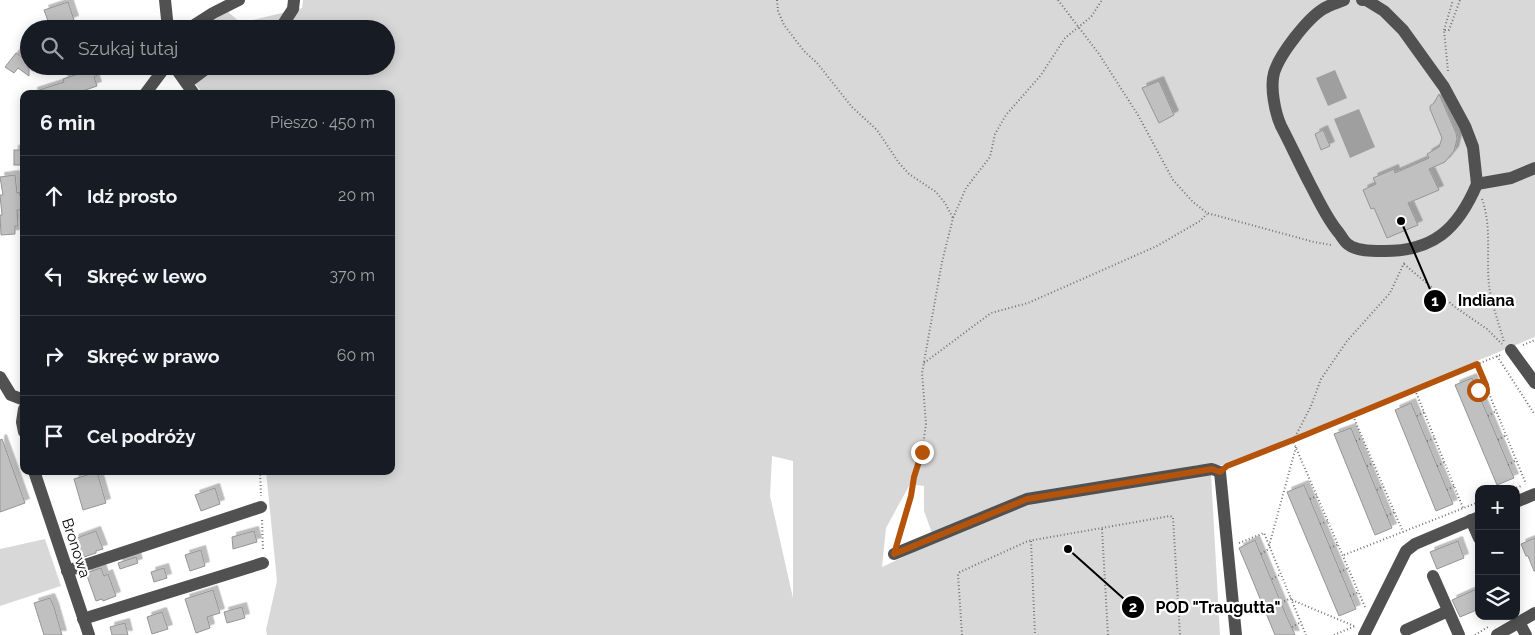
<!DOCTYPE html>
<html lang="pl">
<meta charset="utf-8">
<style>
body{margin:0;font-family:Raleway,sans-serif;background:#20242c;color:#f1f3f6}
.controls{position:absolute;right:15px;bottom:15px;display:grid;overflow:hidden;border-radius:10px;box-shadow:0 2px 12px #0003}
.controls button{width:45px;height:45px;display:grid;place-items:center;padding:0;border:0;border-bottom:1px solid #363941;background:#171b24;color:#f1f3f6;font:25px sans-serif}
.stop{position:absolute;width:15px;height:15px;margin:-11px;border:4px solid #b45309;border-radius:50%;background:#fff}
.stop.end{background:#b45309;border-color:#fff;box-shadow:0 1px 5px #0008}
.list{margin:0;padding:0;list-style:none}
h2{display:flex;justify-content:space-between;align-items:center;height:65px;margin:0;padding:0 20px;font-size:21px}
h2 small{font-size:16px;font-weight:400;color:#9ea1a6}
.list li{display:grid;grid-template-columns:32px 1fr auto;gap:15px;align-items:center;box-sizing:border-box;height:80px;padding:0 20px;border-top:1px solid #363941}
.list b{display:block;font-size:19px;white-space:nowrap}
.list em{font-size:16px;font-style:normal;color:#9ea1a6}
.icon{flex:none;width:28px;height:28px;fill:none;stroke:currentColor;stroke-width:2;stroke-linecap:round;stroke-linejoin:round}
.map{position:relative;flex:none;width:1535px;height:635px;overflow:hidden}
.search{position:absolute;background:#171b24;box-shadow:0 2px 12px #0003;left:20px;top:20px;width:375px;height:55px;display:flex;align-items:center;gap:12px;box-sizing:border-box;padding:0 18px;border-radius:28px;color:#9ea1a6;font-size:19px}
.panel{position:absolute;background:#171b24;box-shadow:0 2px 12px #0003;left:20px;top:90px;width:375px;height:385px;border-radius:10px}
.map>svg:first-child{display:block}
.green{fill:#d8d8d8;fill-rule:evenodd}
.water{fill:#9f9f9f}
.building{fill:#c0c0c0;stroke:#959595;filter:url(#shadow)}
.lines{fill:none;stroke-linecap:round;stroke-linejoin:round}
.path{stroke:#737373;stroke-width:2;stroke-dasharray:1 2.5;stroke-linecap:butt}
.minor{stroke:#515151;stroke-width:12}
.route{stroke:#b45309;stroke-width:6}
.labels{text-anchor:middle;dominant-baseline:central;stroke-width:4.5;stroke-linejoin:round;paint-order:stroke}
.street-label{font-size:15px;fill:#000;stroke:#fff}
.leader{fill:none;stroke:#000;stroke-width:2}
.callout-dot{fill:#000;stroke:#fff;stroke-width:2}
.mark-label{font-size:15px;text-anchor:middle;font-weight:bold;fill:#fff}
.callout-label{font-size:16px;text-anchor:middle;font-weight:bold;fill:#000;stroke:#fff;stroke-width:4.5;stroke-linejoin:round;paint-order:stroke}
</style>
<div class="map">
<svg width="1535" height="635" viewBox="0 0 1535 635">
<defs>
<filter id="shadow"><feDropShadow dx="4.5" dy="-4.5" stdDeviation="0" flood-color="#0004"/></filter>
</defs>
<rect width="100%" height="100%" fill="#fff"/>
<g class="green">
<path d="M303 0H1535V337L1245 457 1223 465H1198L1151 474H1211L1220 635H267L266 630 277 581 266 471H391V94H203L182 66H386V29H198L227 11 241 23 302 8ZM772 456 793 461V598L770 496ZM910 484 924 486V511L933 536 943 538 882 567 886 528Z"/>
<path d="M45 539 61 586 0 606V549Z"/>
</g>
<g class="water">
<path d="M1335 70 1347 98 1328 106 1316 78Z"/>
<path d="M1359 109 1375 147 1350 158 1334 119Z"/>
</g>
<g class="building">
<path d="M68 2 74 20 51 29 44 10Z"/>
<path d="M29 47V76L18 68 14 73 5 67 16 53 22 57Z"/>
<path d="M79 66H112L94 77 97 86 74 94H33V92L64 82 63 79 81 73Z"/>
<path d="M1159 81 1174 115 1159 123 1142 88Z"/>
<path d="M1439 94 1456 133 1457 139 1454 151 1445 162 1429 169 1439 190 1408 203 1418 225 1387 238 1374 208 1371 209 1363 190 1376 184 1373 178 1394 169 1395 173 1429 158 1427 154 1439 147 1442 138 1430 109V106L1434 103Z"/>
<path d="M1323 130 1330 146 1321 150 1315 134Z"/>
<rect x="14" y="150" width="10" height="15"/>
<path d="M15 175 17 193 19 192 20 196 24 195V210H17L18 226H15V234L1 235 0 215H2L0 195H3L0 177Z"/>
<path d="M1472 378 1514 478 1497 485 1455 385Z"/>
<path d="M1411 403 1453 504 1436 511 1395 410Z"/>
<path d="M1351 428 1392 528 1375 535 1334 434Z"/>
<path d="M2 439 25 503 0 512V440Z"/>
<path d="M97 472 106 503 83 510 74 479Z"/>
<path d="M1304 485 1356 609 1339 616 1287 492Z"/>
<path d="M215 488 220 504 201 511 195 495Z"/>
<path d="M96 531 103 549 96 551V553L81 558 74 539Z"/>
<path d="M254 531 257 542 233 549 232 537Z"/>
<path d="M1535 538V571H1534L1528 556H1526L1521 544Z"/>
<path d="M1255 540 1286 615 1295 635H1275L1250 574 1239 548Z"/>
<path d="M1458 541 1464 558 1437 569 1430 552Z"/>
<path d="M201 550 205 566 190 571 185 555Z"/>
<path d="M136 557 138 563 120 569 118 563Z"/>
<path d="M101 568 104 576 108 574 116 596 103 601 102 599 96 601 86 573Z"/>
<path d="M164 568 167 578 154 582 151 572Z"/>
<path d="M1479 588V609L1460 617 1452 600Z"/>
<path d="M213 590 220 613 207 617 210 628 196 633 185 599Z"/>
<path d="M50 598 54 607 62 635H44L34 603Z"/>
<path d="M242 607 245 618 227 623 224 612Z"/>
<path d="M162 612 168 629 152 634 147 617Z"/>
<path d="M125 623 128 635H112L110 627Z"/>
</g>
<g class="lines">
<g class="path">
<path d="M777 0 778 11 784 25 804 51 817 63 852 107 877 130 899 163 909 174 936 192 945 203 953 218"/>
<path d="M1058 0 1099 54 1138 115 1173 180 1193 202 1207 213 1314 242 1331 245"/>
<path d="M1444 30 1453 0"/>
<path d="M1448 71 1444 30H1449L1460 0"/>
<path d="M1482 199C1492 227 1486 256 1489 285 1491 302 1499 324 1504 342"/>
<path d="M1404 264 1455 307 1487 329 1502 344"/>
<path d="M1523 345 1535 340"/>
<path d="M1497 356 1535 415"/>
<path d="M924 363 991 313 1028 303 1157 246 1200 221 1207 214"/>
<path d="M1477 364 1526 484"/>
<path d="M1415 390 1463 508"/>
<path d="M1478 390 1486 385"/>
<path d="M1353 416 1403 532"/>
<path d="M1417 416 1424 412"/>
<path d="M1488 416 1496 411"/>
<path d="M1498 440 1506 435"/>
<path d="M1356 441 1362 438"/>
<path d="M1427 441 1435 438"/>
<path d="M1230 465 1500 355"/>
<path d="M1508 465 1516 460"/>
<path d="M1367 466 1373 463"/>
<path d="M1437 466 1445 462"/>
<path d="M260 471 261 496"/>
<path d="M1513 489 1521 486"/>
<path d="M1377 490 1383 486"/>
<path d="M1447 490 1454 486"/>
<path d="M1310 499 1317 496"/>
<path d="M1387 516 1394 512"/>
<path d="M262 520 263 551"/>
<path d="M1320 524 1329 521"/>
<path d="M1102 529 1108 635"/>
<path d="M898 540 911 496 915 477 922 452 926 424 922 373 942 262 953 218 966 188 990 157 995 134 1006 115 1041 75 1065 38 1091 17 1102 0"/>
<path d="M1031 541 1035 635"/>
<path d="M1239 543 1264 533 1306 635"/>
<path d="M1269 546 1296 447"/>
<path d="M1330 548 1339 544"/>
<path d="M1261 554 1270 548"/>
<path d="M1344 555 1479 502"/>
<path d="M1340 572 1349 568"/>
<path d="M1272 579 1281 574"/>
<path d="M1350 596 1359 592"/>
<path d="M1292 600 1354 626"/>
<path d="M1281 603 1291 598"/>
<path d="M1365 607 1293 441 1311 406 1321 379 1347 341 1390 293 1405 261"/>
<path d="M1292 627 1301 622"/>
<path d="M962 635 958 574 960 572 1028 541 1170 516 1173 517 1180 635"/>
<path d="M1334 635 1355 626"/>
<path d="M1475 635 1488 627"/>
</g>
<g class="minor">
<path d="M165 0 168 29"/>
<path d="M1344 0C1337 3 1329 5 1323 9 1307 19 1279 55 1274 73 1270 87 1275 113 1281 126 1291 145 1300 165 1310 184 1319 201 1327 219 1339 233 1342 237 1345 243 1349 245 1357 251 1372 251 1382 251 1433 252 1458 229 1477 184L1511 178 1535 168"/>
<path d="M1362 0H1366L1384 11 1403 30 1444 87 1465 126 1473 147 1477 184"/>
<path d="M188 29 213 13 239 0"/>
<path d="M280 29 293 9 294 0"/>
<path d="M171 66 177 70 194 94"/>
<path d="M187 83 210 66"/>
<path d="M145 94 166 66"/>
<path d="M1511 350 1535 383"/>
<path d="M0 377 11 395 24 400"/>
<path d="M24 409 22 422 24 432"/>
<path d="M34 471 89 635"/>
<path d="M1516 502 1535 494"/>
<path d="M1471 520 1479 538"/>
<path d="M894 554 1027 499 1212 469 1220 472 1236 635"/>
<path d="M67 571 261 507"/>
<path d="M1433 576 1459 635"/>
<path d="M83 619 263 563"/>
<path d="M1519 622 1526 635"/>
<path d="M1406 630 1448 611"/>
<path d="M1364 635 1406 551 1415 544 1479 517"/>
<path d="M1497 635 1535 613"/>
</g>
</g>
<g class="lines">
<path class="route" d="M922 452 914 477 911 496 894 554 1027 499 1212 469 1220 472 1227 466 1293 440 1477 364 1486 385 1478 390"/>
</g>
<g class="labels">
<g class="street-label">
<text transform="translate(76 548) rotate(72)">Bronowa</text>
</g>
</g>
<path class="leader" d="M1401 221L1435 301M1068 549L1133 607"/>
<g class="callout-dot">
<circle cx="1401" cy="221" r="5"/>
<circle cx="1068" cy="549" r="5"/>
<circle cx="1435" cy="301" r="12"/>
<circle cx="1133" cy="607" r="12"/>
</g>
<g class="mark-label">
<text x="1435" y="306">1</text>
<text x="1133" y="612">2</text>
</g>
<g class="callout-label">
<text x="1486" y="306">Indiana</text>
<text x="1218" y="613">POD "Traugutta"</text>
</g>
</svg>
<div class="controls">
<button>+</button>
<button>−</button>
<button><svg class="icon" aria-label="layers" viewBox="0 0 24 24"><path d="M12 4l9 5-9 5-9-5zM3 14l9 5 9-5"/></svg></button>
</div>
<div class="stop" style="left:1478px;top:390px"></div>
<div class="stop end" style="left:922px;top:452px"></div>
<div class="search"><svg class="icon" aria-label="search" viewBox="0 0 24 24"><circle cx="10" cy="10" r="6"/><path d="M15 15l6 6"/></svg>Szukaj tutaj</div>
<section class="panel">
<h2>6 min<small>Pieszo · 450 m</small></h2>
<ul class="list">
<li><svg class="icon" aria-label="ahead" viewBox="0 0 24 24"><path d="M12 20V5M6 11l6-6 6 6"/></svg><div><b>Idź prosto</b></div><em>20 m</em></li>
<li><svg class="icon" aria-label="left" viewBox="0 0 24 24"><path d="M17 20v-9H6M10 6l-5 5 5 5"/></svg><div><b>Skręć w lewo</b></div><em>370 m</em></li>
<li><svg class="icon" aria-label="right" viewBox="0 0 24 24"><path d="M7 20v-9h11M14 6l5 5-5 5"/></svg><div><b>Skręć w prawo</b></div><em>60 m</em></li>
<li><svg class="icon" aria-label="arrive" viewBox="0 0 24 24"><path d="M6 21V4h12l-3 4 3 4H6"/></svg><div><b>Cel podróży</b></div></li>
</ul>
</section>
</div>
